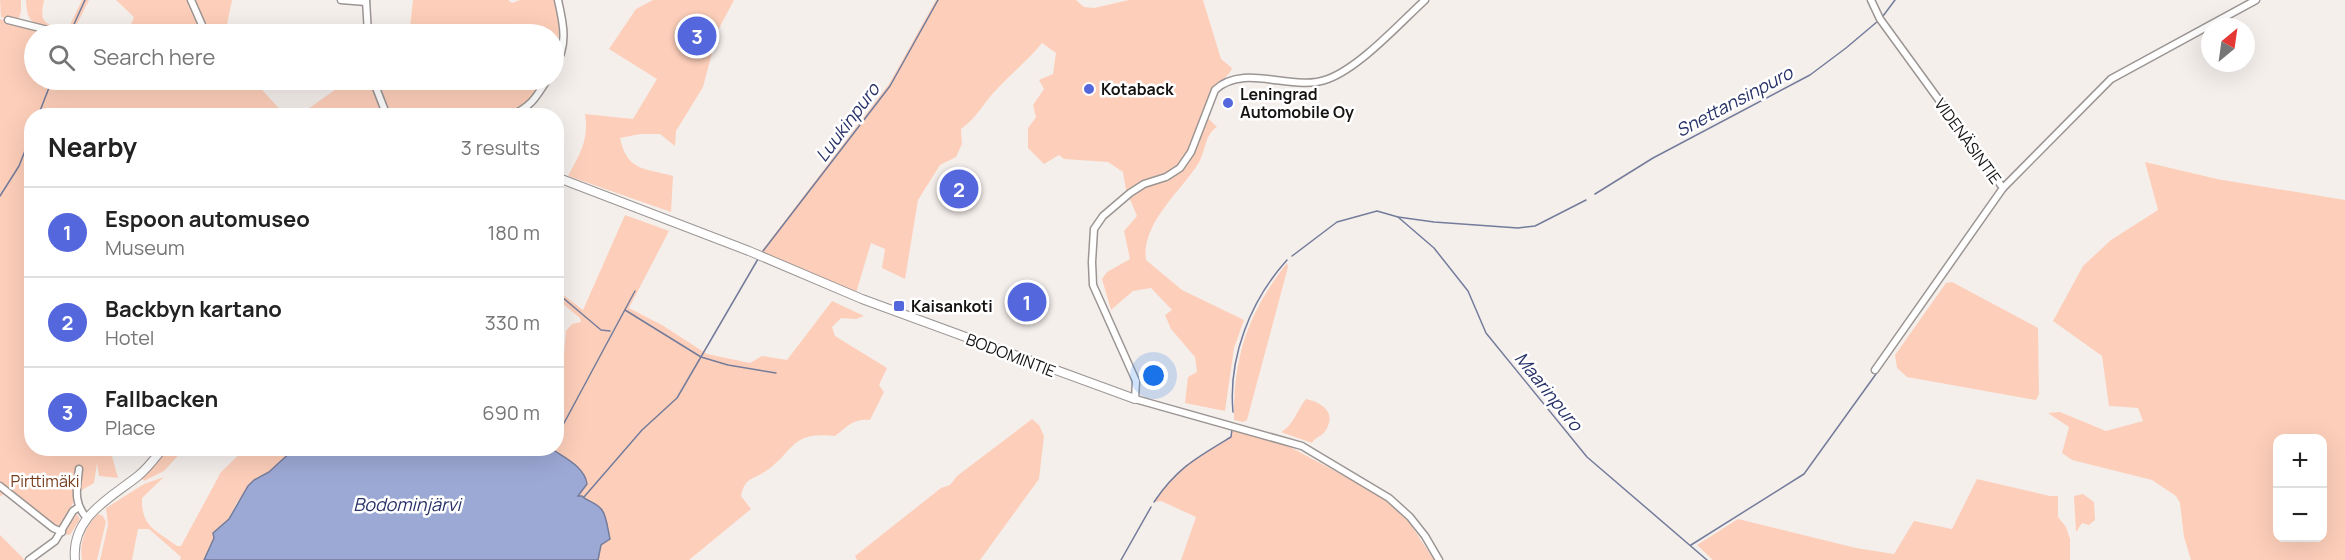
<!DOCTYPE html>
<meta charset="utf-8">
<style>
body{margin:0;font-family:Manrope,sans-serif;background:#f6f6f6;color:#222}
.controls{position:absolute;right:18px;bottom:18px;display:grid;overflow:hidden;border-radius:12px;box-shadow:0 6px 24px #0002}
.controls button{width:54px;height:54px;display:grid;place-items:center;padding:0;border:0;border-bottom:2px solid #e0e0e0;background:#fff;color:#222;font:30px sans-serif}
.compass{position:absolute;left:2201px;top:18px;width:54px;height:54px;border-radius:50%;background:#fff;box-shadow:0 6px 24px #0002;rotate:29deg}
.you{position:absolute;left:1154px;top:376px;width:21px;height:21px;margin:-15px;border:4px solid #fff;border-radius:50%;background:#1a73e8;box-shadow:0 0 0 9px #1a73e833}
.badge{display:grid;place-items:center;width:39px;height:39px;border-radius:50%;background:#5467dd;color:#fff;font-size:20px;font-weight:700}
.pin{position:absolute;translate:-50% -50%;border:3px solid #fff;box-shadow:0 2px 6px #0006}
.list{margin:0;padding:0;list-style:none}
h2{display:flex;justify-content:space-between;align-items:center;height:78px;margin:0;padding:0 24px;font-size:26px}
h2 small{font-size:20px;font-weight:400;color:#767676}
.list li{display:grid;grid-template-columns:39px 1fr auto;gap:18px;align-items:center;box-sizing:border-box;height:90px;padding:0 24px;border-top:2px solid #e0e0e0}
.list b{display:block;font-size:22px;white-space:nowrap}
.list p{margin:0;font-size:20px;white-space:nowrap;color:#767676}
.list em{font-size:20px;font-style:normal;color:#767676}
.icon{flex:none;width:33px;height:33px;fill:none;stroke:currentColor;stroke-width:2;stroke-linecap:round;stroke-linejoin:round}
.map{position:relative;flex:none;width:2345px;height:560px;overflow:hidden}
.search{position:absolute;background:#fff;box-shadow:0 6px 24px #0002;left:24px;top:24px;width:540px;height:66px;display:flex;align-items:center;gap:15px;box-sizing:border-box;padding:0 21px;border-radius:33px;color:#767676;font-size:22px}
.panel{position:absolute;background:#fff;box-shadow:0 6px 24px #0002;left:24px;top:108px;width:540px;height:348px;border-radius:24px}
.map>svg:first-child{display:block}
.green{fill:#fdcfba;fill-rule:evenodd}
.water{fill:#9da9d5;stroke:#747c9b;stroke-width:1.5}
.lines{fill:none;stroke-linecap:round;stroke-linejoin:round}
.stream{stroke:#747c9b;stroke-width:1.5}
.minor-casing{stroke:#9b9593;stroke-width:9}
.major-casing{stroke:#9b9593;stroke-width:10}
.minor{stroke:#fff;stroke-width:6}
.major{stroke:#fff;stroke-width:8}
.poi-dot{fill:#5467dd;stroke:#fff;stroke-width:2}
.labels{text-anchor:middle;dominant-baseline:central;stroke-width:5;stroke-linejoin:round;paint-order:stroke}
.poi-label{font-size:16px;font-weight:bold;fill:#161413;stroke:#fff;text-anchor:start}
.street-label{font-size:16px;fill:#161413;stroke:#fff}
.park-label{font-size:16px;fill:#773c1c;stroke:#fff}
.water-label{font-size:18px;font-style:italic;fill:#273167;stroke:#fff}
</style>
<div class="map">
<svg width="2345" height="560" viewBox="0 0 2345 560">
<rect width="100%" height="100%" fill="#f5efec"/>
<g class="green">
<path d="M0 0H21V11L19 18 13 20 1 17Z"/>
<path d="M26 0H44C42 13 39 21 53 26V29C32 23 27 23 26 0Z"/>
<path d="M82 0H89L72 34H69L67 31Z"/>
<path d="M116 0H232L225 34H127L134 17Z"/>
<path d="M413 0H508L512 3 520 0H554L560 27 555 61 554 64V34H401L410 27Z"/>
<path d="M653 0H734L718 30 703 87 676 131 675 146 660 134H640L620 138C627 171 644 168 673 176L671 212 568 176C580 154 589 140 585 114L633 119 657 79 609 49 636 9Z"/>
<path d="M936 0H1076L1084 7 1094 8 1129 0H1203L1221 59 1232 68C1229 77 1222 78 1216 86 1210 94 1206 103 1202 112L1217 127C1204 135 1206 152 1198 164 1180 192 1141 224 1146 260L1182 290 1244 320 1234 348 1225 411 1185 403 1188 377 1197 372 1195 357 1171 329 1165 315 1172 310 1151 288 1133 291 1111 310 1102 279 1107 272 1130 259 1124 231 1137 216 1126 190 1123 172 1108 162 1064 159 1059 155 1044 164 1028 148V128L1036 117 1033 105 1044 89 1039 80 1053 74 1056 53 1042 43C1029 59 1013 72 999 87 984 101 979 116 961 129L962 144 956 157 940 165 918 200 905 279 882 268 885 249 871 243 856 293 761 252 889 84Z"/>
<path d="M0 19 64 34H34V80H253L285 115 32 116V448L110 449 118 478 99 476 97 463 94 483 77 493 60 534 6 494 0 496Z"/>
<path d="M349 80H369L384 115 298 116Z"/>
<path d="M378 80H544L531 101 503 116 391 115Z"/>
<path d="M2145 162 2217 179 2345 200V560H2191L2184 537 2180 503 2176 496 2152 480 2072 460 2062 453 2069 427 2048 413 2060 412 2106 431 2143 421 2138 408 2109 406 2102 356 2053 321 2083 266 2111 240 2158 210ZM2278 438H2322V538H2278Z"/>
<path d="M625 215 669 231 629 308 662 325 707 354 750 363 762 356 787 360 832 301 864 316 856 319 841 318 832 327 835 336 887 368 879 385 884 392 870 420C853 418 847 427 835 436 790 431 795 451 766 471 753 480 745 477 741 496L751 509 689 560H598L601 545 602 510 587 499 578 497 587 484 585 476 552 449 556 448 557 382 563 365 566 331 572 324 581 322 580 318 557 299V290L583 310Z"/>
<path d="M1287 263 1288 267 1247 420 1243 422 1234 420C1233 356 1248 313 1287 263Z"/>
<path d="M1952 282 2038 328 2039 394 2036 400 1907 377 1897 368 1895 355 1946 283Z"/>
<path d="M1306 399C1321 402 1337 412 1326 430 1323 436 1315 437 1312 443L1281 432C1292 427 1298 409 1306 399Z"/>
<path d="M1032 419 1039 425 1044 436 1039 479 980 560H857L855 556 941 488 950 485 957 476Z"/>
<path d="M1232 429 1290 447 1378 494 1397 509 1409 522 1434 560H1181L1196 517 1161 501 1154 502C1177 468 1196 458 1231 437Z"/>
<path d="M167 449H184L164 471 144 481 141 477Z"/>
<path d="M245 449H294L269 472 254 480 236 504 229 519 213 533 214 538 204 560H180L181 557 149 529H138L132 560H100L108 525 106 508 144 484 164 477 142 498C141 527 156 530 177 546H181L221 472Z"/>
<path d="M1977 479 2050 496H2058V517L2066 527 2070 539V560H1713L1697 545 1738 519 1856 548 1894 554 1914 521 1952 529Z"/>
<path d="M2083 494 2094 502 2095 520 2089 525 2082 523 2076 532 2074 496Z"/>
<path d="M77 514 80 519 70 535 62 534Z"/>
<path d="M98 514 103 516 106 522 97 560H82C79 543 85 526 98 514Z"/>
<path d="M0 535 23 558 24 560H0Z"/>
</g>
<path class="water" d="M540 448 544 451 552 449C565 458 585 467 587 484L578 496H582C586 501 596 502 602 510 607 517 608 531 610 539L601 545 598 560H204L214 538 213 533 229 519 248 486 254 480 269 472 294 449Z"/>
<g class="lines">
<g class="stream">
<path d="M1883 16 1895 0"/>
<path d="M70 33 85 0"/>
<path d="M38 116 52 80"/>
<path d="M1595 194 1653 158 1810 75 1846 48 1878 21"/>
<path d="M0 196 19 166 32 133"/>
<path d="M1398 217 1434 248 1468 291 1486 333 1587 457 1707 560"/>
<path d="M763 251 890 86 938 0"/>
<path d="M1292 256 1337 222 1377 211 1398 217 1434 222 1518 228 1535 226 1586 200"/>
<path d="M556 292 601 330 610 331"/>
<path d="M625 310 701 357 728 365 776 373"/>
<path d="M1233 412C1228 358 1250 301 1287 260"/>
<path d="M556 438 635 291"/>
<path d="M584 497 642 430 677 398 758 259"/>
<path d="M1154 502C1177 468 1196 458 1231 437L1232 429"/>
<path d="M1691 545 1804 474 1876 374"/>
<path d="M1121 560 1151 507"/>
</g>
<defs>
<g id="minor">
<path d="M191 0 206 34"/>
<path d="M341 0 366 2"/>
<path d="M366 0 368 34"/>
<path d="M1425 0C1399 24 1360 67 1328 79 1292 93 1245 62 1215 90L1191 152 1180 168 1166 177 1144 184 1130 193 1103 216 1094 229 1092 262 1093 285 1136 381 1135 399 1302 446 1389 498 1410 517 1425 536 1439 560"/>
<path d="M1871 0 1880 19 2003 188 1875 370"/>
<path d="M8 20 64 34"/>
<path d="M554 69C568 45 564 26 558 0"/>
<path d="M373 80 387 116"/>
<path d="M511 116C532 105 535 99 547 80"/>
<path d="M2003 188 2111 79 2256 0"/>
<path d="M79 469C77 488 73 502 86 517"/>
<path d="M0 486 53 528 62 532"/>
<path d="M29 560 55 541 73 511 79 507"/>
</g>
<g id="major">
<path d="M556 177 749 251 862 299 1135 399"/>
<path d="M75 560C71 517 109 499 138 476 148 468 155 458 163 448"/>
</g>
</defs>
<use href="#minor" class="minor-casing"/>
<use href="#major" class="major-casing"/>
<use href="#minor" class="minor"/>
<use href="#major" class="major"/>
</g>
<g class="poi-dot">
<circle cx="1089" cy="89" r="6"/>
<circle cx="1228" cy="103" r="6"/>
<rect x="893" y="300" width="12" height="12" rx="3"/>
</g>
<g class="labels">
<g class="poi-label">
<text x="1101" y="89">Kotaback</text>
<text x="1240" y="94">Leningrad<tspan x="1240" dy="18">Automobile Oy</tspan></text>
<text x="911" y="306">Kaisankoti</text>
</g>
<g class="street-label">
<text transform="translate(1968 141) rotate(54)">VIDENÄSINTIE</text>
<text transform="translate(1011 355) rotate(21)">BODOMINTIE</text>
</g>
<g class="park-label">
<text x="45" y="481">Pirttimäki</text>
</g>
<g class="water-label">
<text transform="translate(1734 101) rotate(-28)">Snettansinpuro</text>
<text transform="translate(847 122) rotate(-53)">Luukinpuro</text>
<text transform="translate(1549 391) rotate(51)">Maarinpuro</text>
<text x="407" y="504">Bodominjärvi</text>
</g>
</g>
</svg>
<div class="controls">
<button>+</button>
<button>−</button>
</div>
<svg class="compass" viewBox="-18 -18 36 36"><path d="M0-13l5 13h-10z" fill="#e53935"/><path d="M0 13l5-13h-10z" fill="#767676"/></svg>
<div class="you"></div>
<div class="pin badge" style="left:1027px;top:302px">1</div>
<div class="pin badge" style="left:959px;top:189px">2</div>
<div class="pin badge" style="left:697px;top:36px">3</div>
<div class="search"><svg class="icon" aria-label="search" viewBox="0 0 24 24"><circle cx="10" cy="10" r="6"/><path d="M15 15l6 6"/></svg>Search here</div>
<section class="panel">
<h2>Nearby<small>3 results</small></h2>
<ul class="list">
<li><span class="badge">1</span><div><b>Espoon automuseo</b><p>Museum</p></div><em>180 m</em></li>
<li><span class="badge">2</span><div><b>Backbyn kartano</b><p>Hotel</p></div><em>330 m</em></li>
<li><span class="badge">3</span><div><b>Fallbacken</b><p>Place</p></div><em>690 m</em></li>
</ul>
</section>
</div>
